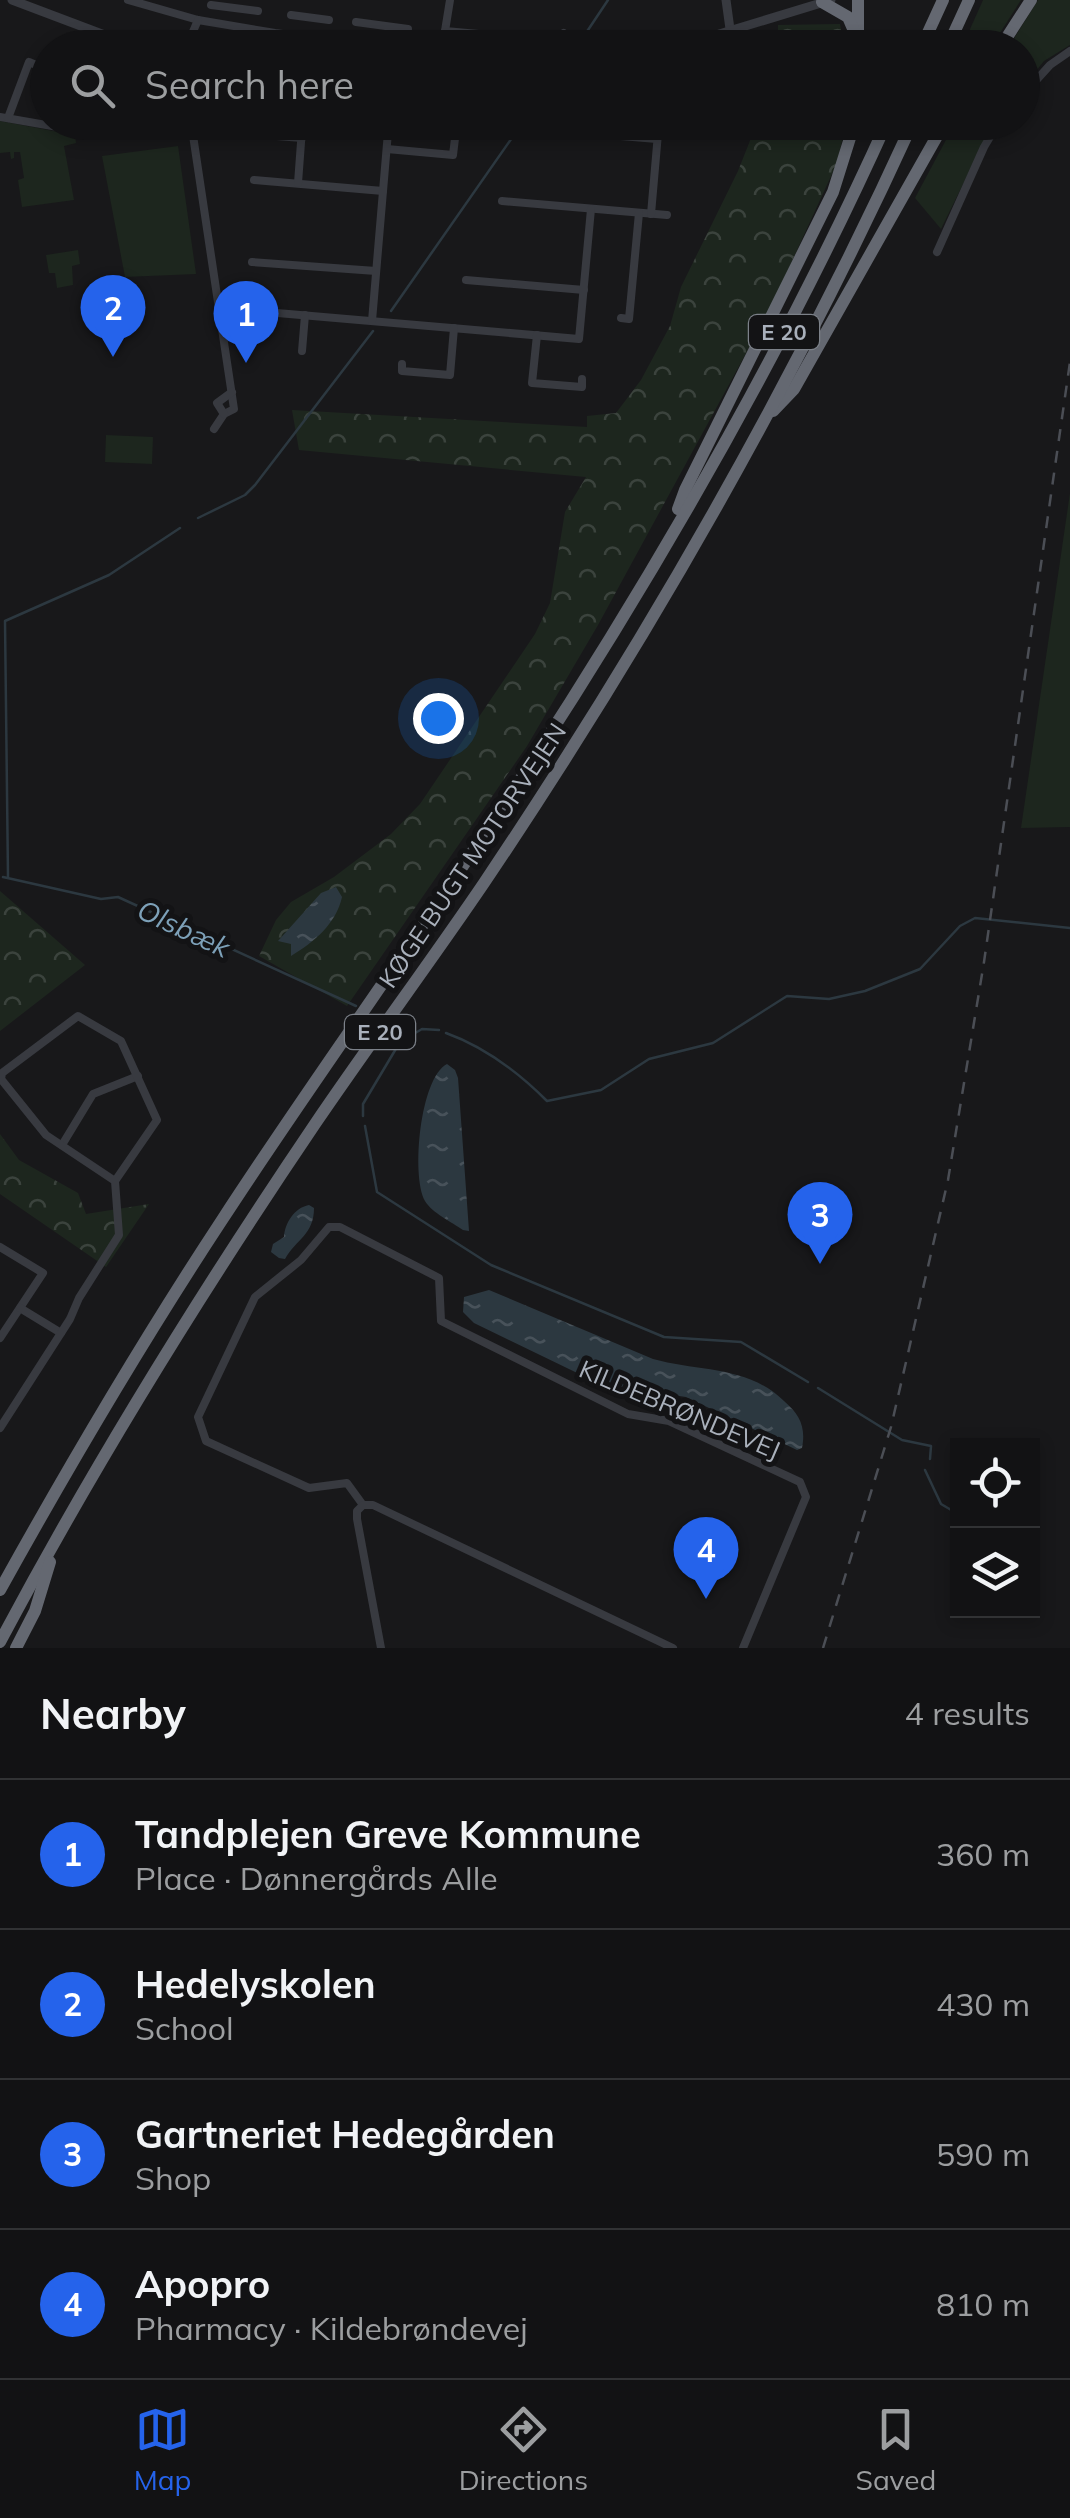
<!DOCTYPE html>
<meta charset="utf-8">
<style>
body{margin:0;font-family:Mulish,sans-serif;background:#1f2022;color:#f1f3f6}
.controls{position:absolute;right:30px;bottom:30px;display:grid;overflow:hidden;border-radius:0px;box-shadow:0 5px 15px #0003}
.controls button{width:90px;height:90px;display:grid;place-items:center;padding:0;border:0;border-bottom:2px solid #313234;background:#121214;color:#f1f3f6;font:50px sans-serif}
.you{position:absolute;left:438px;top:718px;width:35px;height:35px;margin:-25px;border:8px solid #fff;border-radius:50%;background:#1a73e8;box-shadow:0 0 0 15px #1a73e833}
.badge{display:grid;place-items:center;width:65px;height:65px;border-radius:50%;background:#2563eb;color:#fff;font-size:32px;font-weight:700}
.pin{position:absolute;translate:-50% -82px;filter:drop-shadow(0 2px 5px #0008)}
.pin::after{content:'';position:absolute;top:52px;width:35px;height:30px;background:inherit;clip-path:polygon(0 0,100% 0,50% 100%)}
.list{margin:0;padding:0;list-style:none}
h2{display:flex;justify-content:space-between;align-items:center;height:130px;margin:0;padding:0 40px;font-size:42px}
h2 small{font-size:32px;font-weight:400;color:#9c9ea0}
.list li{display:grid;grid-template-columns:65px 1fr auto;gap:30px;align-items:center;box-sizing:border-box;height:150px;padding:0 40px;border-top:2px solid #313234}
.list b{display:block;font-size:38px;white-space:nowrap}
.list p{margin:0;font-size:32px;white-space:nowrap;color:#9c9ea0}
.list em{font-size:32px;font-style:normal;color:#9c9ea0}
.icon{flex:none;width:55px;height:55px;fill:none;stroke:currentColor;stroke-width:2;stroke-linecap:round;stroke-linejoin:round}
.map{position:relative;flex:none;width:1070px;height:1648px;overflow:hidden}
.search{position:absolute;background:#121214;box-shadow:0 5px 15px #0003;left:30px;right:30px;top:30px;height:110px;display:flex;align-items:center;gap:25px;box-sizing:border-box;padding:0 35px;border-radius:55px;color:#9c9ea0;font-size:38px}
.sheet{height:730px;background:#121214}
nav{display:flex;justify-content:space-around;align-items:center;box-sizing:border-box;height:140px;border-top:2px solid #313234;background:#121214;font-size:28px;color:#9c9ea0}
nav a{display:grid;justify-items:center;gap:5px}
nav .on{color:#2563eb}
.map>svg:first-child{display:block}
.grass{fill:#1d261e}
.forest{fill:url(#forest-firs)}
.park{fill:url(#park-crowns)}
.water{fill:url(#water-ripples)}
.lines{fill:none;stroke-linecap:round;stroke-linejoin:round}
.stream{stroke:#2c3840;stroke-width:2.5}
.minor{stroke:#383a40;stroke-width:8}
.tertiary{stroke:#383a40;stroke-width:9}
.motorway{stroke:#646871;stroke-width:12}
.rail{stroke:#4b4e55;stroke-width:2.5;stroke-dasharray:12 10;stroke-linecap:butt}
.labels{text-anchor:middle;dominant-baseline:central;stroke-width:10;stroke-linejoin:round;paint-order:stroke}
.shield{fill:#131315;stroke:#7c8189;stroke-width:2.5}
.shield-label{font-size:22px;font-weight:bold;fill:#a9b0bb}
.street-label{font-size:25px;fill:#a9b0bb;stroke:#131315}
.water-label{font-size:28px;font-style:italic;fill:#7da1b9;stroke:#131315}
</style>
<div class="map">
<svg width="1070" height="1648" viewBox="0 0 1070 1648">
<defs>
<pattern id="forest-firs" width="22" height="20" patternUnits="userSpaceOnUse" patternTransform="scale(2.5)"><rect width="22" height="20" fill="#1d261e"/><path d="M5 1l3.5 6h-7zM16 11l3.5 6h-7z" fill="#3b433d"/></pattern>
<pattern id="park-crowns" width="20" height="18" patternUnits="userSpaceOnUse" patternTransform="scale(2.5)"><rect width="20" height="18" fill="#1d261e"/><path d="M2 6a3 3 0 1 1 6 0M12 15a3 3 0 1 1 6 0" fill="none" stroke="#3b433d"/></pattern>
<pattern id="water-ripples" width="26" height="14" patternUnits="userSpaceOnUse" patternTransform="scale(2.5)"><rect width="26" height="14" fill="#2c3840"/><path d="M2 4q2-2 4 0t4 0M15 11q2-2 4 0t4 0" fill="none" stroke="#48525a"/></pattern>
</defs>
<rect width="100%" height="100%" fill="#18181a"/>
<g class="grass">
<path d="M983 0H1021L991 47H962Z"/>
<path d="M1038 0H1070V45L1044 61 1023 87 1022 48H1008Z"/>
<path d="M0 121 75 135 76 143 64 146 74 200 22 207 18 180 24 178 20 152H14V158L11 159 10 152 0 153Z"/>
<path d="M955 123H993L941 229 915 198Z"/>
<path d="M178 146 196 274 125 277 102 156Z"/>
<path d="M78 250 80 264 72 266 73 285 57 288 55 273H49L46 255Z"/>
<path d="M106 435 153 437 152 464 105 462Z"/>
<path d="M1070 493V827L1021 828Z"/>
</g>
<path class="forest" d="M219 30 329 47 217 45Z"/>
<g class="park">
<path d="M840 24 844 47H778V25Z"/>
<path d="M757 123H846L837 163 769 311 598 625 527 746 347 1006 259 956 276 920 291 902 334 877 391 834 420 804 535 634 550 603 565 512 586 477 299 450 292 410 587 427V416L616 413 641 380 670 326 681 287 738 171Z"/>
<path d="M0 891 85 965 0 1031Z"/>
<path d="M0 1134 19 1160 78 1193 86 1214 149 1204 106 1267 0 1194Z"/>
</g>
<g class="water">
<path d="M336 887 342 897C336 924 314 942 291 956V944L278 941 321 893Z"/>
<path d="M447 1064 455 1070 458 1078 469 1231 463 1230C452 1222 432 1213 425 1201 411 1175 420 1078 447 1064Z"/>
<path d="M309 1205 314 1208C314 1235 296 1239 285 1259L279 1258 271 1252 273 1244 284 1237C285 1223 294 1208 309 1205Z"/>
<path d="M489 1290 653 1359C699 1372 747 1365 784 1401 800 1415 806 1427 802 1448L797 1450 686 1397 666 1394 631 1399 474 1323 463 1312 464 1297Z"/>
</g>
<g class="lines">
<g class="stream">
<path d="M576 48 608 0"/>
<path d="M391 311 523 122"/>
<path d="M198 518 245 495 255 485 373 331"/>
<path d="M3 877 101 899 118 897 356 1006"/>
<path d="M8 877 5 621 109 575 180 528"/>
<path d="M446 1033C485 1047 518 1072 547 1101L601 1090 649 1059 713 1043 787 996 829 999 865 991 920 969 960 926 975 918 1070 928"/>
<path d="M396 1036 400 1042 422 1029 439 1030"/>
<path d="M363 1116V1104L400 1042"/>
<path d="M365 1126 377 1192 491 1265 664 1337 741 1342 808 1382"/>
<path d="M818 1388 902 1440 931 1446 930 1459"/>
<path d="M925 1470 941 1504 958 1514"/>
</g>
<g class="minor">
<path d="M128 0 198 20 275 33 335 41 429 42 440 38 445 31"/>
<path d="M450 0 445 31 560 41 564 33"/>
<path d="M211 5 258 11"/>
<path d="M291 15 329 20"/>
<path d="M356 22 408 29"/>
<path d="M188 43 198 20"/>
<path d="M1022 96 1050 65 1070 51"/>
<path d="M0 117 98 134 192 131"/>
<path d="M8 118 29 62 48 70"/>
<path d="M191 122 234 409 224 414 214 429"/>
<path d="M561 124 560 131 657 139"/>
<path d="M238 133 302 138"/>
<path d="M387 149 453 155 456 130"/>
<path d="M254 180 383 191"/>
<path d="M298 183 302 129"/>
<path d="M502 201 667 215"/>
<path d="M651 214 659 122"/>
<path d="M937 252 984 147 999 122"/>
<path d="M252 262 376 271"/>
<path d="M466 280 584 290"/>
<path d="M219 308 579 339 591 209"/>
<path d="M621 318 629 319 639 213"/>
<path d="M372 321 388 132"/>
<path d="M537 335 532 383 582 387V379"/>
<path d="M302 351 305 315"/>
<path d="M402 364V371L450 375 454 328"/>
<path d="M224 414 217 403 232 392"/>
<path d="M62 1145 93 1094 138 1076"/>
<path d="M0 1247 43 1273 0 1338"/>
<path d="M20 1308 61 1333"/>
<path d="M0 1428 70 1319 79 1298 119 1235 115 1181 46 1135 1 1079 2 1073 78 1016 121 1041 157 1120 115 1181"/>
<path d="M363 1505 347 1483 309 1488 206 1441 198 1417 255 1297 301 1260 329 1227H340L439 1278 441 1321 628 1414 669 1421 800 1482 806 1497 743 1648"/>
<path d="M381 1648 357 1519V1511L363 1505H373L673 1648"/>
</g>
<g class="tertiary">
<path d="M12 0 139 48"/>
<path d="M726 0 730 29"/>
<path d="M130 39 166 48"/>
<path d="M181 48 191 43 201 48"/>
<path d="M673 48 831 0"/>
</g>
<g class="motorway">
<path d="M858 0V30"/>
<path d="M822 2 848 17 858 40"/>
<path d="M921 48 943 0"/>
<path d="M947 48 969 0"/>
<path d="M1000 48 1031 0"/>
<path d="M773 411 794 389 945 122"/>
<path d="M678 509 685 490 833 192 855 122"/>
<path d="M0 1590C70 1464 143 1340 222 1220 319 1071 425 927 522 777 656 572 786 346 887 122"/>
<path d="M0 1642C95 1463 202 1291 315 1124 370 1043 429 964 484 883 646 642 792 387 913 122"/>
<path d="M16 1648 35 1611 50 1562"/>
</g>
<path class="rail" d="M823 1648 891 1427 948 1180 984 962 1070 362"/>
</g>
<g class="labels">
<g class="shield">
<rect x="749" y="315" width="70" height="34" rx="8"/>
<rect x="345" y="1015" width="70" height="34" rx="8"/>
</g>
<g class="shield-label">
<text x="784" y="332">E 20</text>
<text x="380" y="1032">E 20</text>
</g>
<g class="street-label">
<text transform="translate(472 855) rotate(-56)">KØGE BUGT MOTORVEJEN</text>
<text transform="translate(680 1409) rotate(23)">KILDEBRØNDEVEJ</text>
</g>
<g class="water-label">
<text transform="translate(184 928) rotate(25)">Olsbæk</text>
</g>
</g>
</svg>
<div class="controls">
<button><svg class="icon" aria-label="locate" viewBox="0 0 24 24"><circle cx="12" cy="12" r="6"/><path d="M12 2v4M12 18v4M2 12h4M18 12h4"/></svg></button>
<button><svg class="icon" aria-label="layers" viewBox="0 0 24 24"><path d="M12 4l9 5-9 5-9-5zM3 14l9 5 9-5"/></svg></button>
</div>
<div class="you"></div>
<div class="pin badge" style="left:246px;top:363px">1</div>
<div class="pin badge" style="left:113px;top:357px">2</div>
<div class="pin badge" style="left:820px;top:1264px">3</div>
<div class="pin badge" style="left:706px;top:1599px">4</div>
<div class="search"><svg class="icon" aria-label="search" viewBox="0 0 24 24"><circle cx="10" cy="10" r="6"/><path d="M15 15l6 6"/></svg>Search here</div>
</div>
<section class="sheet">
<h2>Nearby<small>4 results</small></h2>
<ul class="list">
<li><span class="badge">1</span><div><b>Tandplejen Greve Kommune</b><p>Place · Dønnergårds Alle</p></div><em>360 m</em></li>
<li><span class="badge">2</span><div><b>Hedelyskolen</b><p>School</p></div><em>430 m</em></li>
<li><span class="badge">3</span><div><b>Gartneriet Hedegården</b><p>Shop</p></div><em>590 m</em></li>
<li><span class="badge">4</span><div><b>Apopro</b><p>Pharmacy · Kildebrøndevej</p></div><em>810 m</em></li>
</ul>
</section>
<nav>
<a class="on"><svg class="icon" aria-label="map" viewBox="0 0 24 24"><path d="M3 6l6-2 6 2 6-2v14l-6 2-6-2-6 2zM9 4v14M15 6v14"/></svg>Map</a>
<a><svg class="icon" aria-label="directions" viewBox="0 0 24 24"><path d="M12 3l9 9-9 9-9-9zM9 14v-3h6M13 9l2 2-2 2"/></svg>Directions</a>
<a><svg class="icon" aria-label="saved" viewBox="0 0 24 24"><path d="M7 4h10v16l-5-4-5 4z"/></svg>Saved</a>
</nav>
